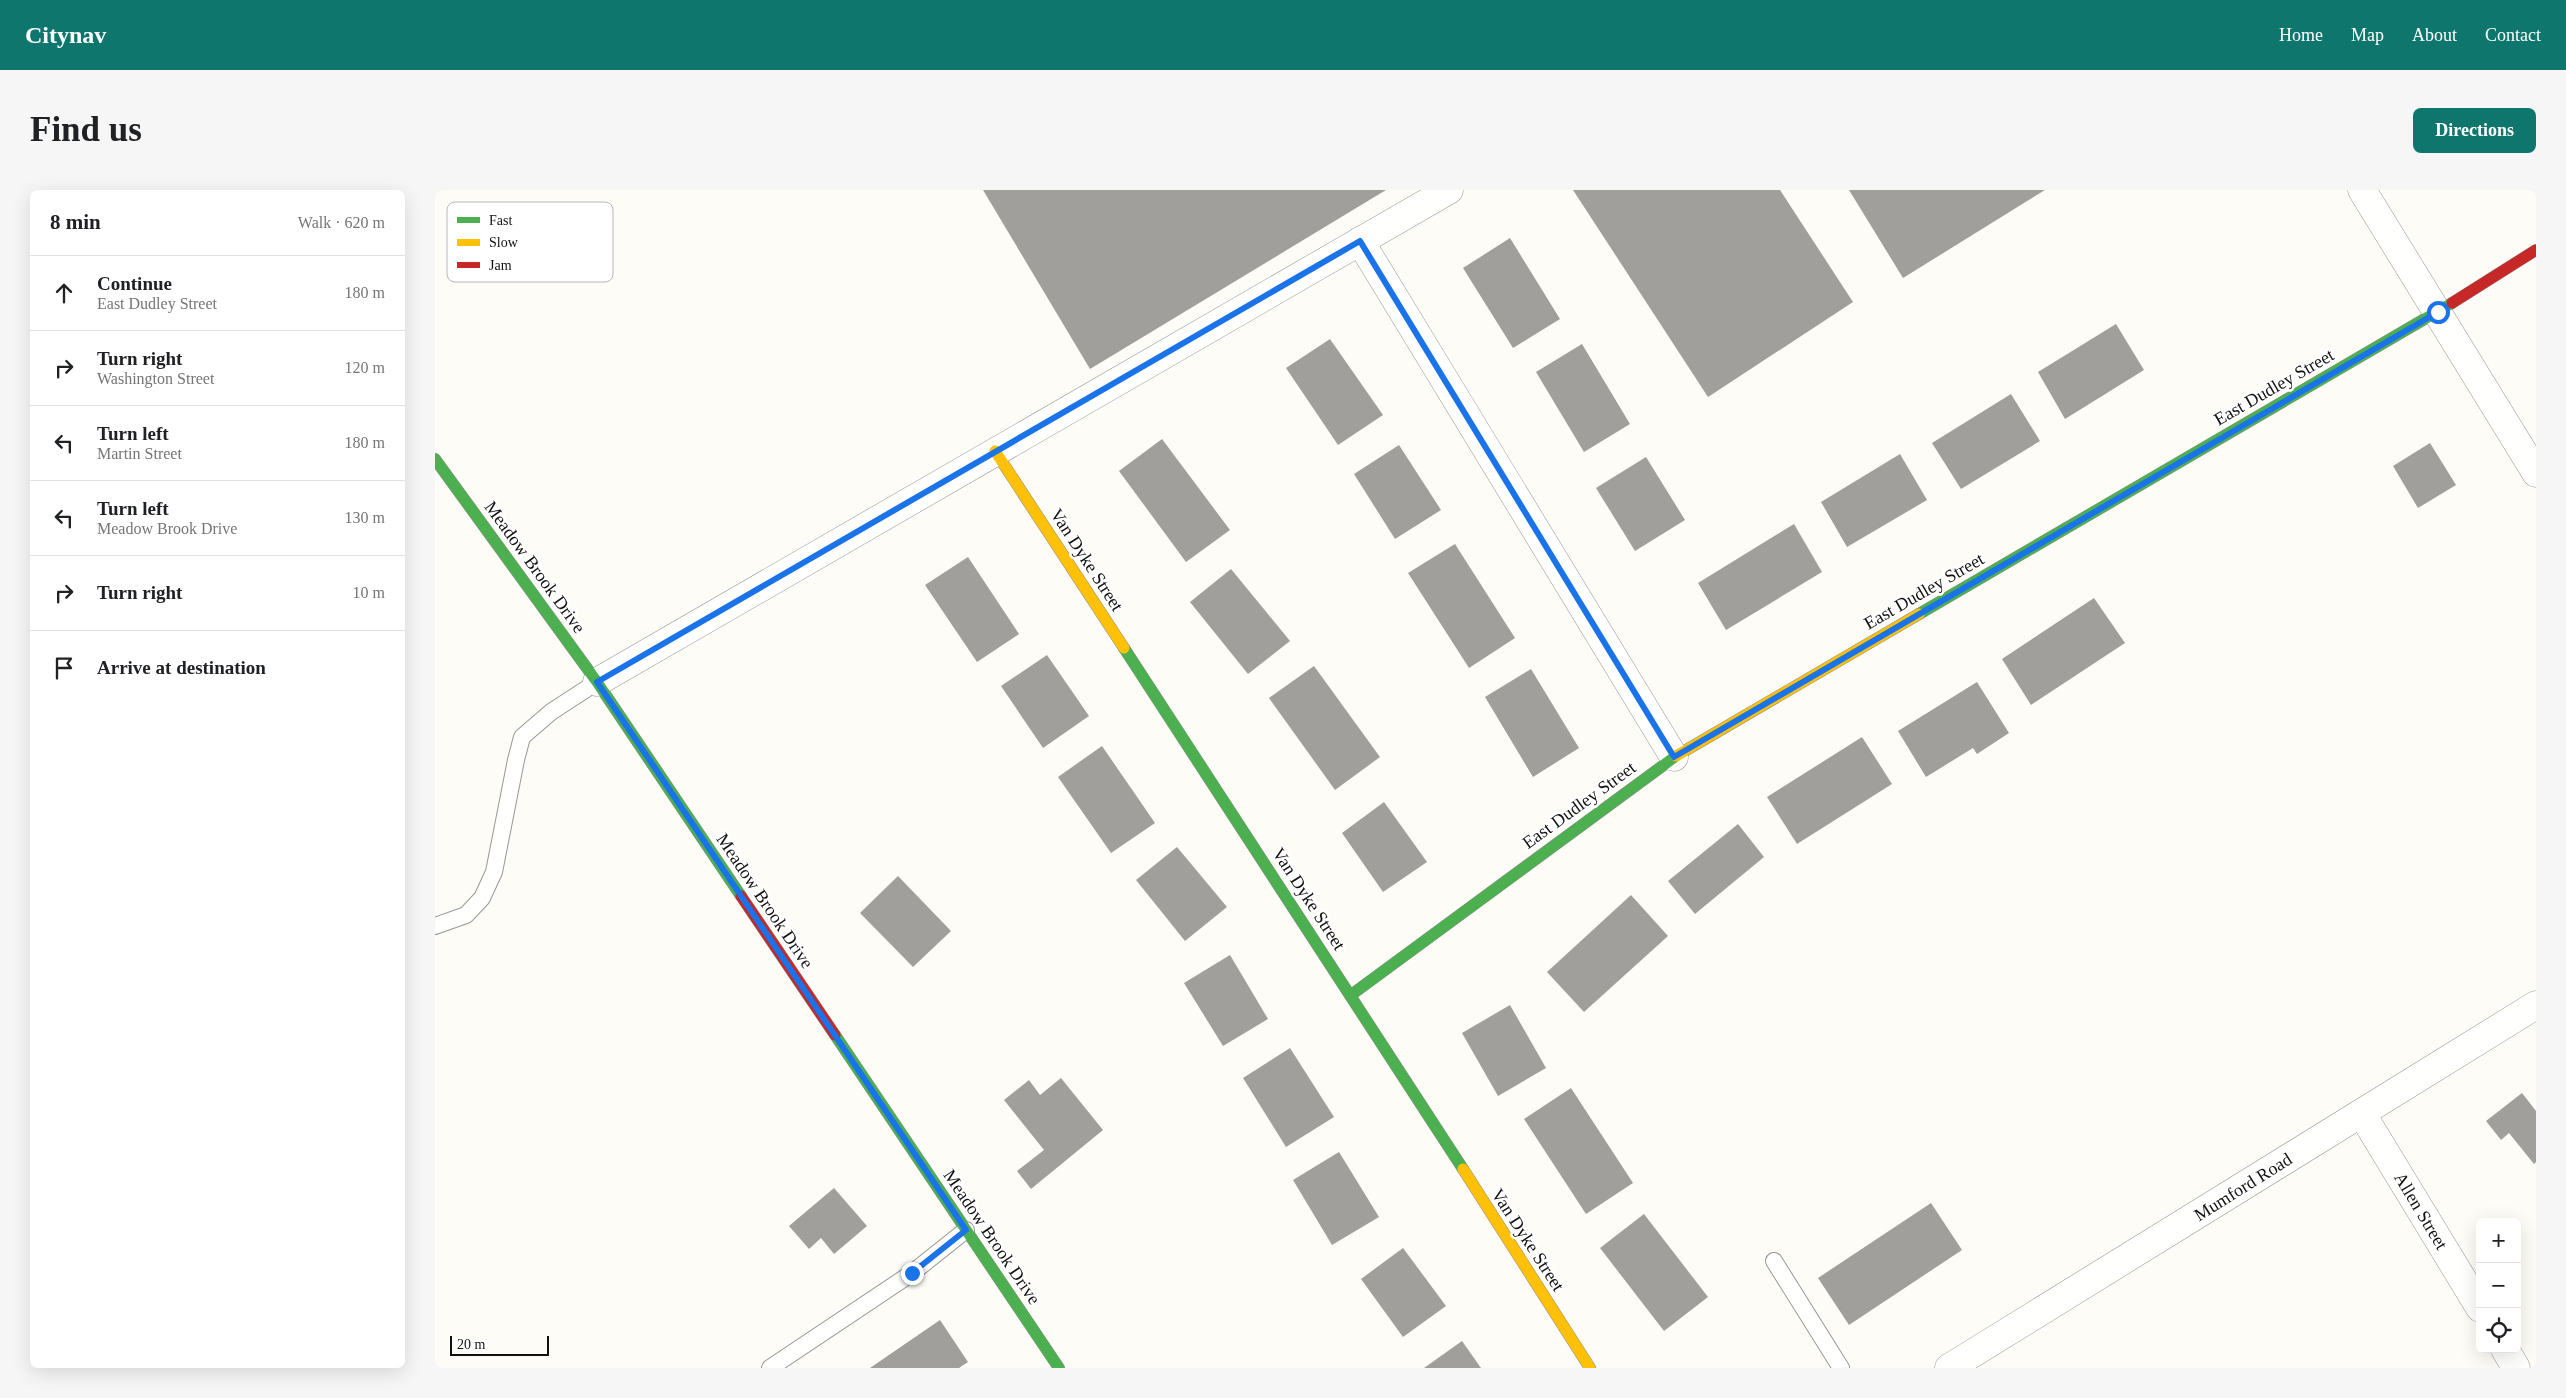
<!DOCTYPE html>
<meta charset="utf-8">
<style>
body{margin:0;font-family:"Times New Roman",serif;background:#f6f6f6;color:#202124}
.controls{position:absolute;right:15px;bottom:15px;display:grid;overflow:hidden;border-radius:8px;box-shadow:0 5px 20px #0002}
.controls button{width:45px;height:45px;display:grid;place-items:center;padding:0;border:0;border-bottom:1px solid #e0e0e0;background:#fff;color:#202124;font:25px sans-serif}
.scale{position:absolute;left:15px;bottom:12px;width:99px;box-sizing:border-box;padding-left:5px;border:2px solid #111;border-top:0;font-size:14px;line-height:18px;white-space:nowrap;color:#111;-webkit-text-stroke:4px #fff;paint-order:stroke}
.stop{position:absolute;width:15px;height:15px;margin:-11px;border:4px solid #1a73e8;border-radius:50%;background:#fff}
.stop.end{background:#1a73e8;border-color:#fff;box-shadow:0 1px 5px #0008}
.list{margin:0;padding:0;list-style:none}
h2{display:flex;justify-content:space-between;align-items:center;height:65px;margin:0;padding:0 20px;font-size:21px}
h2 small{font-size:16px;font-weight:400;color:#757577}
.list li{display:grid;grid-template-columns:32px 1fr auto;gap:15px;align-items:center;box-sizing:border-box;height:75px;padding:0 20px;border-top:1px solid #e0e0e0}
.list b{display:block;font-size:19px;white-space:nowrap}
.list p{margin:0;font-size:16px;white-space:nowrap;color:#757577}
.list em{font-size:16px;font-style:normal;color:#757577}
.icon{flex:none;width:28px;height:28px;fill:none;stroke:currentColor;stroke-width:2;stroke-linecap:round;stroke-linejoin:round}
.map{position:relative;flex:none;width:2101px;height:1178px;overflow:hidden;border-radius:8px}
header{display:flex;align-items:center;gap:30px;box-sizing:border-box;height:70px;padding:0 25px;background:#0f766e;color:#fff}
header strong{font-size:24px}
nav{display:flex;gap:28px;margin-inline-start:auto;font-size:18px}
.intro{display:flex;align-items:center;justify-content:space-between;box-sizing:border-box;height:120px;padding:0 30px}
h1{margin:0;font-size:35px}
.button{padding:12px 22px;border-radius:8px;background:#0f766e;color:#fff;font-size:18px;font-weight:700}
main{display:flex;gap:30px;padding:0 30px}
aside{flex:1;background:#fff;border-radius:8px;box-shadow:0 5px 20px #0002}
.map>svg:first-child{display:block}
.building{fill:#a19f9c}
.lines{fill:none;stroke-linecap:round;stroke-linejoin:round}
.lane-casing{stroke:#979795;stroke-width:18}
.street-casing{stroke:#979795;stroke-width:29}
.fast-casing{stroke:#8e8d8b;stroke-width:12}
.slow-casing{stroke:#8e8d8b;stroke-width:12}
.jam-casing{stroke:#8e8d8b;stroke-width:12}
.lane{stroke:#fffffe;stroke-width:16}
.street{stroke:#fffffe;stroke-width:28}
.fast{stroke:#4caf50;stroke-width:11}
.slow{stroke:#ffc107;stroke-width:11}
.jam{stroke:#c62828;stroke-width:11}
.route{stroke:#1a73e8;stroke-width:6}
.labels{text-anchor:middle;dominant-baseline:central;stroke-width:5;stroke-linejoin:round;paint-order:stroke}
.street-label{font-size:18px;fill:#111;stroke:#fff}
.key{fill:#fff;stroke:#b8b8b8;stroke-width:1}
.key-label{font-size:14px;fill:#111}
</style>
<header>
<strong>Citynav</strong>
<nav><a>Home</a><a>Map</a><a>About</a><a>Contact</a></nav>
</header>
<div class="intro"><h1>Find us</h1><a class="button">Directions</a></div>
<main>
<aside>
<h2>8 min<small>Walk · 620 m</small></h2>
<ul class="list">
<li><svg class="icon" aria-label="ahead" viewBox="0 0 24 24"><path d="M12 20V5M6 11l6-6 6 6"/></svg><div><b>Continue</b><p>East Dudley Street</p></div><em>180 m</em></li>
<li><svg class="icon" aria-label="right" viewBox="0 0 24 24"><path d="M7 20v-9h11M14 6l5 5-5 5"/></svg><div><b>Turn right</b><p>Washington Street</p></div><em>120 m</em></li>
<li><svg class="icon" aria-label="left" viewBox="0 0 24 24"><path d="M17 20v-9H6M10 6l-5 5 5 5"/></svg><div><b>Turn left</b><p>Martin Street</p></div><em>180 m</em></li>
<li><svg class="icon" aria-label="left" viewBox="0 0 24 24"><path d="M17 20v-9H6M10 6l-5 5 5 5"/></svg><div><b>Turn left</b><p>Meadow Brook Drive</p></div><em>130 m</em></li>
<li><svg class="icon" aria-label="right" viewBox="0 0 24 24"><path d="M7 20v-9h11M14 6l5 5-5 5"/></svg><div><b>Turn right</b></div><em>10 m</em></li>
<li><svg class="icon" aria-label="arrive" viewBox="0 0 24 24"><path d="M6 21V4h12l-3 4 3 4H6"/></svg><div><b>Arrive at destination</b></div></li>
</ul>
</aside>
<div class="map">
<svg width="2101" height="1178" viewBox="0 0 2101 1178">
<rect width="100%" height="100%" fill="#fdfcf7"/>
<g class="building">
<path d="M548 0H951L655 179Z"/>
<path d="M1138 0H1345L1418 112 1273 207Z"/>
<path d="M1414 0H1610L1468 88Z"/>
<path d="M1075 48 1125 129 1078 158 1028 78Z"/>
<path d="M1681 134 1709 180 1630 229 1603 182Z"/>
<path d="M895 149 948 225 903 255 851 178Z"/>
<path d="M1147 154 1195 234 1149 262 1101 182Z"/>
<path d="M1576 204 1605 251 1526 299 1497 253Z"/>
<path d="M727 249 795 340 751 372 684 281Z"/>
<path d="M1995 253 2021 295 1983 318 1958 276Z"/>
<path d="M964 255 1006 320 960 349 919 284Z"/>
<path d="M1465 264 1492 310 1412 357 1386 312Z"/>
<path d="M1211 267 1250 330 1200 361 1161 298Z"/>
<path d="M1359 334 1387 382 1291 440 1263 393Z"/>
<path d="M1020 354 1080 448 1034 478 973 383Z"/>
<path d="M533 367 584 444 542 472 490 395Z"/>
<path d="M796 379 855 451 813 484 755 412Z"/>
<path d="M1659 408 1690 453 1596 515 1567 469Z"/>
<path d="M612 465 654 526 608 558 566 496Z"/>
<path d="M879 476 945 567 900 600 834 508Z"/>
<path d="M1096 479 1144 558 1098 587 1050 507Z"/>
<path d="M1542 492 1574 543 1542 564 1538 558 1491 587 1463 541Z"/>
<path d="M1427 547 1457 594 1362 654 1332 607Z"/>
<path d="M667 556 720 633 676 663 623 587Z"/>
<path d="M949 612 992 672 948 702 907 643Z"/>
<path d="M1303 634 1329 667 1260 724 1233 691Z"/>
<path d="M742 657 792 717 750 751 701 690Z"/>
<path d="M463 686 516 741 478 777 425 723Z"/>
<path d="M1196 705 1233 746 1149 822 1112 782Z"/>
<path d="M795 765 833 829 788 856 749 793Z"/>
<path d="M1075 815 1111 878 1063 906 1027 843Z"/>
<path d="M855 858 899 927 851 957 808 888Z"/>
<path d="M626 888 668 940 596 999 582 981 609 960 569 910 594 890 605 905Z"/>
<path d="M1136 898 1198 993 1151 1024 1089 929Z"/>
<path d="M2087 903 2101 921V972L2099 974 2074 943 2066 950 2051 931Z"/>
<path d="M904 962 944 1027 897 1055 858 990Z"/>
<path d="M399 998 432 1036 399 1064 386 1048 374 1059 354 1036Z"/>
<path d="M1496 1013 1527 1060 1414 1135 1383 1088Z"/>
<path d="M1209 1024 1273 1107 1229 1141 1165 1058Z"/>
<path d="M968 1058 1011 1116 968 1147 926 1089Z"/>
<path d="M505 1130 533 1172 524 1178H435Z"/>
<path d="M1027 1151 1046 1178H989Z"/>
</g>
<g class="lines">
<defs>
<g id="lane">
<path d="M0 736 31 725 47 708 59 682 81 570 87 547 116 522 162 492"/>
<path d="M1339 1071 1406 1178"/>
<path d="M335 1178 477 1083 531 1040"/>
</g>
<g id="street">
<path d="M1927 0 2101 283"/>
<path d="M925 51 1239 567"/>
<path d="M162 492 1014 0"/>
<path d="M1927 924 2045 1118"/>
<path d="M2070 1159 2081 1178"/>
<path d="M1514 1178 2101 815"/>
</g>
<g id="fast">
<path d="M0 269 162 492 306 706"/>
<path d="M1484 424 2017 113"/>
<path d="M689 458 1028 979"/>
<path d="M916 805 1241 566"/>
<path d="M400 845 624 1178"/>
</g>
<g id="slow">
<path d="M560 261 689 458"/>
<path d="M1241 566 1484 424"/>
<path d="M1028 979 1155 1178"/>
</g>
<g id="jam">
<path d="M2017 113 2101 60"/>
<path d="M306 706 400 845"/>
</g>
</defs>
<use href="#lane" class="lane-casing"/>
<use href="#street" class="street-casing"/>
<use href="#fast" class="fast-casing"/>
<use href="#slow" class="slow-casing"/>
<use href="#jam" class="jam-casing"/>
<use href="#lane" class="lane"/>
<use href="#street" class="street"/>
<use href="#fast" class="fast"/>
<use href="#slow" class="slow"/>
<use href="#jam" class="jam"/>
</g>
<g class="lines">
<path class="route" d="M477 1083 531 1040 162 492 925 51 1239 567 2003 122"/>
</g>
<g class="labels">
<g class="street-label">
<text transform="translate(1839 197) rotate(-30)">East Dudley Street</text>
<text transform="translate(652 370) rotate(57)">Van Dyke Street</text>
<text transform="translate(100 377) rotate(54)">Meadow Brook Drive</text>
<text transform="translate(1489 401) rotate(-30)">East Dudley Street</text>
<text transform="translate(1144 615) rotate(-36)">East Dudley Street</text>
<text transform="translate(874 709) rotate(57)">Van Dyke Street</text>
<text transform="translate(330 711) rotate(56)">Meadow Brook Drive</text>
<text transform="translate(1808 997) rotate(-32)">Mumford Road</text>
<text transform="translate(1986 1021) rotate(59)">Allen Street</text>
<text transform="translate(557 1047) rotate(56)">Meadow Brook Drive</text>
<text transform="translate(1093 1050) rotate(57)">Van Dyke Street</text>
</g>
</g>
<rect x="12" y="12" width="166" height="80" rx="8" class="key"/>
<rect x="22" y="27" width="23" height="6" fill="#4caf50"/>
<rect x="22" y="49" width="23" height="7" fill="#ffc107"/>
<rect x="22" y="72" width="23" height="6" fill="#c62828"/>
<g class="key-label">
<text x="54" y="35">Fast</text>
<text x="54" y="57">Slow</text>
<text x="54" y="80">Jam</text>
</g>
</svg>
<div class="controls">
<button>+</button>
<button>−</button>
<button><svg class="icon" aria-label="locate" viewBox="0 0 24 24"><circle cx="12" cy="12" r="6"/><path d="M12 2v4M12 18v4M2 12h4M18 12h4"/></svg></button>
</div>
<div class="scale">20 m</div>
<div class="stop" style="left:2003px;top:122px"></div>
<div class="stop end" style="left:477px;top:1083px"></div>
</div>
</main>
